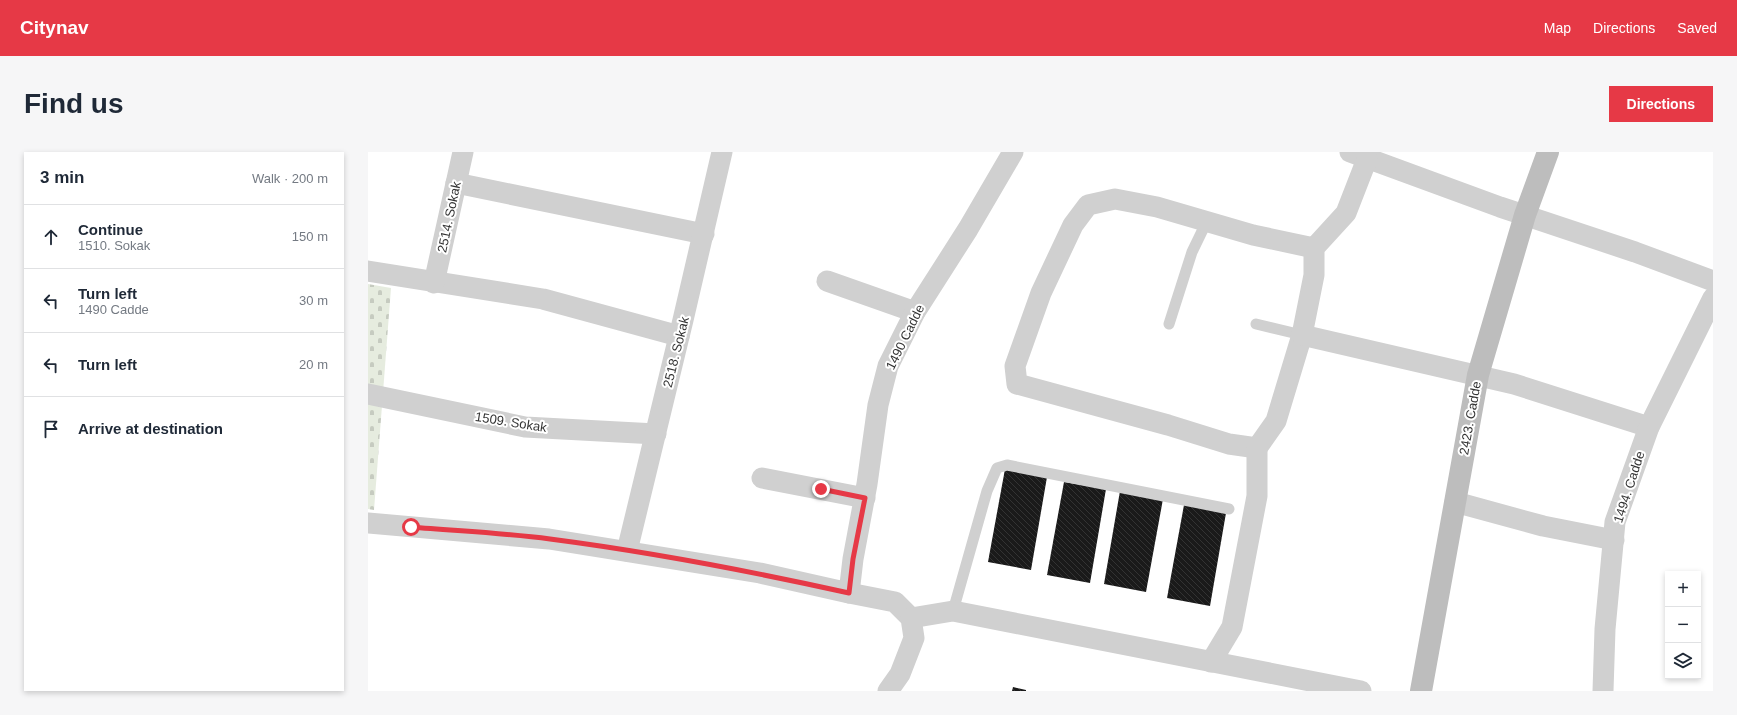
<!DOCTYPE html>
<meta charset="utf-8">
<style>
body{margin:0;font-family:Helvetica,sans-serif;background:#f6f6f7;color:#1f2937}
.controls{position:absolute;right:12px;bottom:12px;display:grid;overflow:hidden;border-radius:0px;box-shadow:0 2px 6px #0003}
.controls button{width:36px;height:36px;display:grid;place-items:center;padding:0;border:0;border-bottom:1px solid #e0e1e3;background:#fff;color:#1f2937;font:20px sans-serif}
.stop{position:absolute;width:12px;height:12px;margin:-9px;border:3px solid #e63946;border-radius:50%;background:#fff}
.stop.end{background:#e63946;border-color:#fff;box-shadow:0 1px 4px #0008}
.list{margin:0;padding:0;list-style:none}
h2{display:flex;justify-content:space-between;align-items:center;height:52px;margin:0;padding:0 16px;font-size:17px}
h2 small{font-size:13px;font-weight:400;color:#747a83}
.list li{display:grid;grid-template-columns:26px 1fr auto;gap:12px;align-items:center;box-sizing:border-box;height:64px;padding:0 16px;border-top:1px solid #e0e1e3}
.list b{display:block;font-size:15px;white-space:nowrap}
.list p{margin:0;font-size:13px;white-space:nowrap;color:#747a83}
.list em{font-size:13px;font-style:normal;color:#747a83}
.icon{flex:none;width:22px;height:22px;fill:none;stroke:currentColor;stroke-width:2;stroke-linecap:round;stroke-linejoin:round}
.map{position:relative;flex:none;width:1345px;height:539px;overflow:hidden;border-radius:0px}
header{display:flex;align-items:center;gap:24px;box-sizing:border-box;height:56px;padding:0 20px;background:#e63946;color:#fff}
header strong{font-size:19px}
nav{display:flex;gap:22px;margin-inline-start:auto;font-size:14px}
.intro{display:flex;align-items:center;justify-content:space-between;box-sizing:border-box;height:96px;padding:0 24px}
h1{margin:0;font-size:28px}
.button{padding:10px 18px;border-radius:0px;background:#e63946;color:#fff;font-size:14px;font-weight:700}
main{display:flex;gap:24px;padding:0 24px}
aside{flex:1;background:#fff;border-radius:0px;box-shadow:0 2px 6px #0003}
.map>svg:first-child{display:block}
.cemetery{fill:url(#cemetery-stones)}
.building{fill:url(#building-back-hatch)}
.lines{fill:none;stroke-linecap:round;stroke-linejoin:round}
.lane{stroke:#d0d0d0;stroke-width:11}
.street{stroke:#d0d0d0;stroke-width:21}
.secondary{stroke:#bdbdbd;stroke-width:22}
.route{stroke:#e63946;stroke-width:5}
.labels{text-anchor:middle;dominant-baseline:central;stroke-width:4;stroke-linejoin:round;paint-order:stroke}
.street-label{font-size:13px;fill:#333;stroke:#fff}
</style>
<header>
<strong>Citynav</strong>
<nav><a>Map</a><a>Directions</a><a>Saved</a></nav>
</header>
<div class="intro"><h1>Find us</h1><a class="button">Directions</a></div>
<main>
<aside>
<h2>3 min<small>Walk · 200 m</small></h2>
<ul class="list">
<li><svg class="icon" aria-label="ahead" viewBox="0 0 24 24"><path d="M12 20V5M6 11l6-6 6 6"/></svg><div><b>Continue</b><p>1510. Sokak</p></div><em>150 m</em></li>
<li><svg class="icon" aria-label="left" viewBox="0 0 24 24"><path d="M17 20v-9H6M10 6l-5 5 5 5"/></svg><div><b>Turn left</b><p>1490 Cadde</p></div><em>30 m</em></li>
<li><svg class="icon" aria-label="left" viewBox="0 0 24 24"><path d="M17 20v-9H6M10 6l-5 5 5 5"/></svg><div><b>Turn left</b></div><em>20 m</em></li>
<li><svg class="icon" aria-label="arrive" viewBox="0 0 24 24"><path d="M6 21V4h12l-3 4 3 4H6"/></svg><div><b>Arrive at destination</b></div></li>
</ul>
</aside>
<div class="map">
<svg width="1345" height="539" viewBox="0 0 1345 539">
<defs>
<pattern id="cemetery-stones" width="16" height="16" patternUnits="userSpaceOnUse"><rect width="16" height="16" fill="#e6ecdf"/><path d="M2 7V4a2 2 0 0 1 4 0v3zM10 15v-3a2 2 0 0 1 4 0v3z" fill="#c6cbc0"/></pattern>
<pattern id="building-back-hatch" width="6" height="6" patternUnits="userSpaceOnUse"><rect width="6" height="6" fill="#1a1a1a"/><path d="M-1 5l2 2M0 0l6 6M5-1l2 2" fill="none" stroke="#333"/></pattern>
</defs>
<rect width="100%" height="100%" fill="#fff"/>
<path class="cemetery" d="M0 132 23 136 6 358 0 357Z"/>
<g class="building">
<path d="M637 317 679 325 663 418 620 410Z"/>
<path d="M696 330 738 337 722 431 679 423Z"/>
<path d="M752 339 795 347 778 440 736 432Z"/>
<path d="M816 353 858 361 842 454 799 446Z"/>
<path d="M645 535 658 538V539H644Z"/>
</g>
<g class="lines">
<g class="lane">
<path d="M801 172 824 100 839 69"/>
<path d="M888 172 934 183"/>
<path d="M585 459 619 339 629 316 639 313 861 357"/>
</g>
<g class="street">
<path d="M982 0 1132 55 1267 100 1345 129"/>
<path d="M88 31 336 82"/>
<path d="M946 96V123L934 183 908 269 889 296 861 292 800 273 649 232 647 214 673 141 705 73 720 53 747 47 789 55 885 83 946 96 978 61 999 7"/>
<path d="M0 119 175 147 311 184"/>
<path d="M459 129 547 160"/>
<path d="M66 131 95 0"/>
<path d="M934 183 1146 232 1281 275"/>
<path d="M0 242 157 275 288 282"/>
<path d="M394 326 497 346"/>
<path d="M1087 350 1175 374 1246 388"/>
<path d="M0 371 181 387 392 421 481 441 527 450 543 466 546 486 532 522 520 539"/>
<path d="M259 399 315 168 354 0"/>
<path d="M481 441 485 407 499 332 510 253 520 214 547 160 600 77 645 0"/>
<path d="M543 466 585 459 993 539"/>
<path d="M843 510 864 475 889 344V296"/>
<path d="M1235 539 1237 477 1247 370 1281 275 1345 146"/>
</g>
<path class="secondary" d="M1053 539 1110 223 1157 63 1180 0"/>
</g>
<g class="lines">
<path class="route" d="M43 375C89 379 136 381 182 387 282 400 382 419 481 441L485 407 497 346 453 337"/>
</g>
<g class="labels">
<g class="street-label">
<text transform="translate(81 65) rotate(-78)">2514. Sokak</text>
<text transform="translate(537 185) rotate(-64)">1490 Cadde</text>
<text transform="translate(308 200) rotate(-76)">2518. Sokak</text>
<text transform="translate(1102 266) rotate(-80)">2423. Cadde</text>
<text transform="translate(143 270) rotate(9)">1509. Sokak</text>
<text transform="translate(1261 335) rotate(-72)">1494. Cadde</text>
</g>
</g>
</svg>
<div class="controls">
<button>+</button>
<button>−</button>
<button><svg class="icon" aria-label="layers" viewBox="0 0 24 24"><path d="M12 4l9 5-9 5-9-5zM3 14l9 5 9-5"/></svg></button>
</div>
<div class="stop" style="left:43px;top:375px"></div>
<div class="stop end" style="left:453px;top:337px"></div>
</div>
</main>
